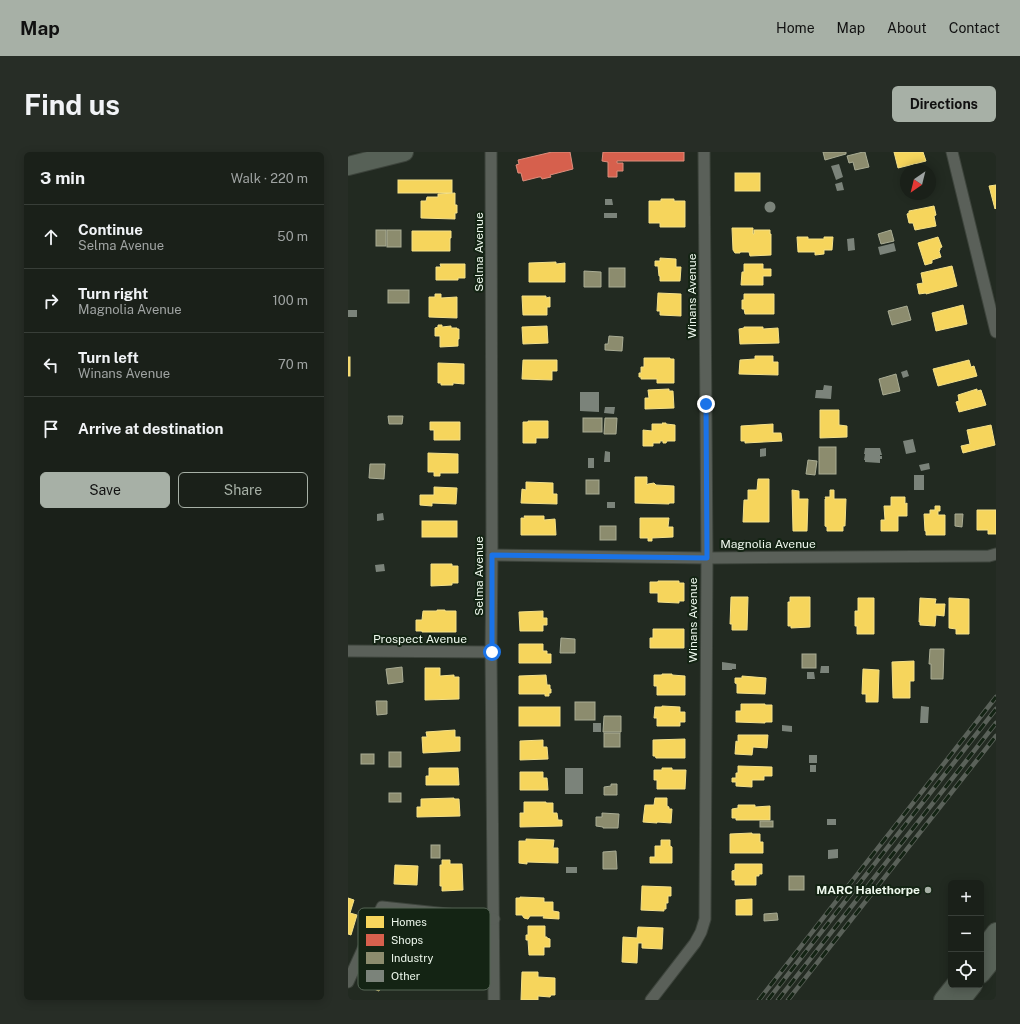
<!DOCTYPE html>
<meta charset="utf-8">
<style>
body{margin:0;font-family:"Public Sans",sans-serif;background:#272d26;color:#f1f3f6}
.controls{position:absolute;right:12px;bottom:12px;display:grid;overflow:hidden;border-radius:6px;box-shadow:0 2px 10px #0003}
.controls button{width:36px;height:36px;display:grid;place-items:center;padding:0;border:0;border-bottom:1px solid #383e38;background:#1a2019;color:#f1f3f6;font:20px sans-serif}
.compass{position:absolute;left:552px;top:12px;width:36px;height:36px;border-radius:50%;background:#1a2019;box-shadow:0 2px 10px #0003;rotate:215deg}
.stop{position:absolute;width:12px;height:12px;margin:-9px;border:3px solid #1a73e8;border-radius:50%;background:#fff}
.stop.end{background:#1a73e8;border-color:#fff;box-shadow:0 1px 4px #0008}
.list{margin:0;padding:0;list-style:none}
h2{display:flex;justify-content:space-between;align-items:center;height:52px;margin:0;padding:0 16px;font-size:17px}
h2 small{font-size:13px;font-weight:400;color:#9fa3a2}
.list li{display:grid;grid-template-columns:26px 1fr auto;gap:12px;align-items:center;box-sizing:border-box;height:64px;padding:0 16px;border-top:1px solid #383e38}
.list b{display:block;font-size:15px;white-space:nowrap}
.list p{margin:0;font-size:13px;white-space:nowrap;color:#9fa3a2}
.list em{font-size:13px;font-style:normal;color:#9fa3a2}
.actions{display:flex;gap:8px;padding:12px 16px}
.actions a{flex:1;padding:9px 0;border:1px solid #a7b0a6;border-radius:6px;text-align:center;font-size:14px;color:#a7b0a6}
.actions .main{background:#a7b0a6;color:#111}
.icon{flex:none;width:22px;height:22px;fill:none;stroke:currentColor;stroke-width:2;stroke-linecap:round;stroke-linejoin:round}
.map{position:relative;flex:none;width:648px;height:848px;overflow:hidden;border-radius:6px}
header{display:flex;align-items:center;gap:24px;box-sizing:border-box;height:56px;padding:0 20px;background:#a7b0a6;color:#111}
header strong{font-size:19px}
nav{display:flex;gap:22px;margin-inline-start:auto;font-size:14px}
.intro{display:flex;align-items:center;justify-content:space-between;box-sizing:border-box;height:96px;padding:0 24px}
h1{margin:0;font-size:28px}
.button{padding:10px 18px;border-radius:6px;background:#a7b0a6;color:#111;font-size:14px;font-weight:700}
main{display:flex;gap:24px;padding:0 24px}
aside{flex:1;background:#1a2019;border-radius:6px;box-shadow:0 2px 10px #0003}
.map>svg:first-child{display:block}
.homes{fill:#f6d55c;stroke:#f4e088}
.shops{fill:#d6604d;stroke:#dd8e7d}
.industry{fill:#8c8c6e;stroke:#a9ac94}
.building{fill:#7b837a}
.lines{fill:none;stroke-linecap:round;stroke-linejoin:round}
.street-casing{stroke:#3d443c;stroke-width:13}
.primary-casing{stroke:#3d443c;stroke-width:20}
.street{stroke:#5a6059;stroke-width:11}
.primary{stroke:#576157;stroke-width:18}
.rail-casing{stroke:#5a6159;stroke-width:4.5}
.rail{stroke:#142414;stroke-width:3;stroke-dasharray:9;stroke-linecap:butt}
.route{stroke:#1a73e8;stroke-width:5}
.poi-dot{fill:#a7b0a6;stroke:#142414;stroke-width:1.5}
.labels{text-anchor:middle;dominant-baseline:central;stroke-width:4;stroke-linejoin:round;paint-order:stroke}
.street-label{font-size:12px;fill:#eef8ed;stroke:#142414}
.poi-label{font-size:12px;font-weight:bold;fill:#eef8ed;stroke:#142414;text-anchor:end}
.key{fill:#142414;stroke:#556455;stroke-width:1}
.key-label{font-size:11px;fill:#eef8ed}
</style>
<header>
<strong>Map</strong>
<nav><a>Home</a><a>Map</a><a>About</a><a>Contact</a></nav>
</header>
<div class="intro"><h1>Find us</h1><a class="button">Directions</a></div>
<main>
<aside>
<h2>3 min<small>Walk · 220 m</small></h2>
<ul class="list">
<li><svg class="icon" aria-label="ahead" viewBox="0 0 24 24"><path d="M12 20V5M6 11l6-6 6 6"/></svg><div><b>Continue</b><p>Selma Avenue</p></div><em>50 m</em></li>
<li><svg class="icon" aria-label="right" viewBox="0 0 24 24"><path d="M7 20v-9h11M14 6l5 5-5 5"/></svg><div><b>Turn right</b><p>Magnolia Avenue</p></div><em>100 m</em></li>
<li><svg class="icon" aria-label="left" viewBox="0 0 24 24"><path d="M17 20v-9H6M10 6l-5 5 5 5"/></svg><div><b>Turn left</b><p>Winans Avenue</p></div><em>70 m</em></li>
<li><svg class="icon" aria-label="arrive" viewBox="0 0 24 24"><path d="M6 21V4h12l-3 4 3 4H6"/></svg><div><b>Arrive at destination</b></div></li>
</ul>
<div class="actions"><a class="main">Save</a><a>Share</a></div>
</aside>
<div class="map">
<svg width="648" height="848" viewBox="0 0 648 848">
<rect width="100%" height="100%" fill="#222a21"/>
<g class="homes">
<path d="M546 0H575L578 9 550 16Z"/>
<rect x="387" y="21" width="25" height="18"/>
<rect x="50" y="28" width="54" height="13"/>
<path d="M648 33V56L647 57 641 34Z"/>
<path d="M107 41V53H109V61H107V67L73 66V49H78L79 45H90V42Z"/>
<path d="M313 47H326V49H337V75H312V71H301V49H313Z"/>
<path d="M586 54 588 63 586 64 588 74 567 78 565 71H561L559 62 561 61V59Z"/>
<path d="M384 76H405V82H406V78H422V82H423V103L402 104 401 100H392V101H387L385 98Z"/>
<path d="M64 79H103V86H102V99H64Z"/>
<path d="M449 85H460V87H476V85H485L484 98H476V102L467 103V100H450Z"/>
<path d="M590 85 594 95 592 96V98L591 99 593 105 584 108V111L577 113 570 91Z"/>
<path d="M312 106 328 107V115H333L332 129H312V124H311L310 114H307V109H312Z"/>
<path d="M208 110V112L217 111V130H181V111Z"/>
<path d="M92 112H117V126H110V128H88V115H93Z"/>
<path d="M396 112H415V117H423V124H415V133H393L394 120H396Z"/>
<path d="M604 114 609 134 578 142V141L571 142 569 132 575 131 573 121Z"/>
<path d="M310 141 333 142V164L312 163V159H309Z"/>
<path d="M87 142H93V146L109 145V166L81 165V145H87Z"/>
<path d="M396 142H426V162H397L396 157H394V148H396Z"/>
<path d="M174 144H198V146L202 145V155H199V163H175Z"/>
<path d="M615 153 619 172 588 179 584 161Z"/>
<path d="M90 173H94V175L103 174V176H109V177H111V187H110V194L92 195V184H87V176L90 175Z"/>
<path d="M199 174 200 191 175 192 174 175Z"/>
<path d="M396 175H415V177L430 176 431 191 392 192 391 177 396 176Z"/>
<path d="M407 204H425V210H430V223L391 222 392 208 407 207Z"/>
<rect x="0" y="205" width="2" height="19"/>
<path d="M296 206H322V207H326V231H309V227H293V225H291V221H293V215H296Z"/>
<path d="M175 208H209V219H204V228L174 227Z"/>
<path d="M621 208 623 215 626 214 629 224 590 234 585 217Z"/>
<path d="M90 211 116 212V232L105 231V233H93V231H90Z"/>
<path d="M321 237V239H325L326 256 297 257V246H301L300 238Z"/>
<path d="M629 237V239L633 238 638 253 611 260 608 250 611 249 610 243Z"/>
<path d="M472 258H491V273L499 274V285L472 286Z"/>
<path d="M180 269H200V286H188V291H175V270H180Z"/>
<path d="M82 270H112V288H86V278H82Z"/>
<path d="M314 271H318V272L327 273V289H319L318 291H315V289H312V291H305V294H295V278L304 279V272H315Z"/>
<path d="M425 272V281H433L434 289 397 291V289H393V274Z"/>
<path d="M643 273 647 293 615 301 613 294 622 292 619 278Z"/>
<path d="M80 301 110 302V321H92V324H86V320H80Z"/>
<path d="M287 325H299V333L300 332 306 331 308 333 326 334V351H321V352L287 351Z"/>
<path d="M410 327H421V370H395L396 348H400V338H409Z"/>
<path d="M178 330 205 331V342H209V352L173 351 174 337 178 338Z"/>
<path d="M86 335 109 336 108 352 84 351V354L72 353V343H86Z"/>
<path d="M444 338 451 339V347H460L459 379H445Z"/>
<path d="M482 338H486V347H498L497 374H495V379H479V375L477 374V347H478L477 345H482Z"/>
<path d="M543 345H557V352L559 351V364H550V379H533V368H537L536 354H543Z"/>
<path d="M587 354H592V359H590V363H597V383H578V379H577L576 362H582V358H587Z"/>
<path d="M629 358H648V382H640V378H629Z"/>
<path d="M176 364H196V368L207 367 208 383H173V366H177Z"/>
<path d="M292 366H321L320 375H325V385L304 386V389H300V386H292Z"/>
<rect x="74" y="369" width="35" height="16"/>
<path d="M83 412H104V414H110V431H104V433L83 434Z"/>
<path d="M310 429H331V431H336V449H331V451L310 450V441H302V430H310Z"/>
<path d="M383 445H400L399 478H384V472H382Z"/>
<path d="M442 445H462V475L443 476V474H440V450H442Z"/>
<path d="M510 446H526V482H509V474H507V459H510Z"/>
<path d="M572 446 588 447 587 452H597L596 464 588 463 587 474 572 473V470H571Z"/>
<path d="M601 446 621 447V482H608V477L601 476Z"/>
<path d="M89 458H97V459H108V480H74V479H68V468H74L75 459H89Z"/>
<path d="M195 459V466H199V473H195V479H172L171 460Z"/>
<path d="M305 477H336V496H302V486H305Z"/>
<path d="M171 492H195V499H199V502H203V511H171Z"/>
<path d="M566 509V529H562V546H545L544 510Z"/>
<path d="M77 516H92V524L106 523V525H111V547L77 548Z"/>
<path d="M515 517 531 518 530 550H518V542H514Z"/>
<path d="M314 522H324V523L337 524V543H309V534H306V523H314Z"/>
<path d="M198 523 199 533H202V537H203V541H201V544H197V542H171V524Z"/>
<path d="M394 524 418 526 417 542 389 541V532L387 531V526H394Z"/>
<path d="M393 552H417V553H424V570H417V571L388 570V559H393Z"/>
<path d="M314 554 332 555V560H337V570H332V574H309V566H306L307 555H314Z"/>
<rect x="171" y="555" width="41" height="19"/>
<path d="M107 578V585H112V599L75 601 74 585H79L78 580Z"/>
<path d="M390 583H420L419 596 405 595 404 603 387 602 388 589 390 590Z"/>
<path d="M337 587V606H308L307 604H305V588Z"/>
<path d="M195 588V595H199L200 607 172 608V589Z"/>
<path d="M390 614 424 615V624H416V628H404V635L388 634V630H384V626H388V621H390Z"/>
<path d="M81 616H110L111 633H78V624H81Z"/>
<path d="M314 616H324V618H338L337 637H309V628H306V618H314Z"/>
<path d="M172 620H195V626H199L200 638H172Z"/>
<path d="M106 646V647H111L112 664 69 665V655H73V647Z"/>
<path d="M307 646H319V654L321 655V657H324L323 671 309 670V671L295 670 297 653H306Z"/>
<path d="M176 650H198V651H205V661H209L210 668H214V674L172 675V661H176Z"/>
<path d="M390 653H407V655L422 654V668H388V666H384V657L390 656Z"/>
<path d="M404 681V682H412V690H415V701H382V682Z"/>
<path d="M178 687 206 688 205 696H210V711L179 710V712L171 711V689H178Z"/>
<path d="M313 688H322V694L324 695V711H302V705H307V694H313Z"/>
<path d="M94 708H102V712H114L115 738 94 739V734H92V713H94Z"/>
<path d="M387 712H414V722H411V724H408V733H387V728H384V719L387 718Z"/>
<path d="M47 713 70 714 69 733 46 732Z"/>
<path d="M294 734 323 735V744H320V751H318V757H316V759L293 758Z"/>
<path d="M172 745 196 746V750H205V759L211 760V767L195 766 196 764H182L180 767 176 766 174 763H168V746H172Z"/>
<path d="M0 746 6 748 2 761 9 763 3 783 0 782Z"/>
<path d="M404 747V763H388V748Z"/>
<path d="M180 774H197V785H199V786L202 787V795H196V803H181L180 788H178V783H180Z"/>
<path d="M290 775 315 776 314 797 294 796V791H290L289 811 274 810 275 785 289 786Z"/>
<path d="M31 809 48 816 39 836 34 834 31 839 21 835 24 830 22 829Z"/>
<path d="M174 820H190V825L207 826V843H203L202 845 190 844V848H173Z"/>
</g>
<g class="shops">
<path d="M204 0H222L225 17 202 23 203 25 194 27 193 25H191L175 29 173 21H170L168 13 171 12 170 8Z"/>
<path d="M255 0H336V9H269V11H275V19H269V25H260V10L254 9Z"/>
</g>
<g class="industry">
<path d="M475 0H498V2L477 8Z"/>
<path d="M515 0H517L521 15 507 18 505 10 501 11 499 4Z"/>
<rect x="28" y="78" width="10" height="16"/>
<rect x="39" y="78" width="14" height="17"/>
<path d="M543 78 546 89 533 92 530 82Z"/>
<rect x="261" y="116" width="16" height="19"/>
<path d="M236 119 253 120V135H236Z"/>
<rect x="40" y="138" width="21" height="13"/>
<path d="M559 154 563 168 544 173 540 159Z"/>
<path d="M261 184 275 185 274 199 257 198V192H260Z"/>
<path d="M548 222 552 239 535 243 531 227Z"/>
<path d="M40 264H55L54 272H41Z"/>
<rect x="235" y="266" width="19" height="14"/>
<path d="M257 266H269L268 282H256Z"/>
<rect x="471" y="295" width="17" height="27"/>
<path d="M460 308 469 309 467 323 458 322Z"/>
<path d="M22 312H37L36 327 21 326Z"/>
<rect x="238" y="328" width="13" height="14"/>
<path d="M607 362H615L614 375 607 374Z"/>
<rect x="252" y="374" width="16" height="14"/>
<path d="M213 486 227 487V501H212Z"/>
<path d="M582 497H596L595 527H583V512H581Z"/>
<rect x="454" y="502" width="14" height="14"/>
<path d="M54 515 55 530 40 532 38 517Z"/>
<path d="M28 549H39V562L29 563Z"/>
<rect x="227" y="550" width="20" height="18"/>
<path d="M256 564H273V580H255Z"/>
<rect x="256" y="581" width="16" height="14"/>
<rect x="41" y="600" width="12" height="15"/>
<rect x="13" y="602" width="13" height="10"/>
<path d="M263 632H269V643H256V635L263 634Z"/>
<rect x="41" y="641" width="12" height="9"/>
<path d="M254 661 271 662 270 676H255V675L248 674V665H254Z"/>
<rect x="412" y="669" width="13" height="6"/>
<rect x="83" y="693" width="9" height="13"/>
<path d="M268 699 269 717H255V700Z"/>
<rect x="441" y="724" width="15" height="14"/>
<path d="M429 761 430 768 416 769V762Z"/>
</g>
<g class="building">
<path d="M491 12 495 25 488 28 483 14Z"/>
<path d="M494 30 496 38 489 39 487 32Z"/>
<path d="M257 47H264L265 53H257Z"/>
<circle cx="422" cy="55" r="5.5"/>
<rect x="256" y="61" width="13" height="5"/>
<path d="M506 86 507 98 500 99 499 87Z"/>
<path d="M546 91 548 99 532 103 530 95Z"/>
<rect x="0" y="158" width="9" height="7"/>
<path d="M559 218 561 224 555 226 553 220Z"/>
<path d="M476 233 484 234 483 247 467 246 468 238H475Z"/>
<path d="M232 240H251V260L232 259Z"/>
<path d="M257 255H267L266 262 256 261Z"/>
<path d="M565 287 568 300 558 302 555 289Z"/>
<path d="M418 296V304L412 305V297Z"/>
<path d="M517 296H532L534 303H532V304H534V307H532V311L517 310V308H516L517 302H516Z"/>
<path d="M257 299 262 300V310H256Z"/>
<rect x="240" y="306" width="6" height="10"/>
<path d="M581 311 582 317 573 319 571 313Z"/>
<rect x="566" y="323" width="10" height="15"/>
<rect x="259" y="350" width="8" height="6"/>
<path d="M35 361 36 368 29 369V362Z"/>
<path d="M36 412 37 419 28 420 27 413Z"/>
<path d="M374 510 388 512V517H384V518H374Z"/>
<path d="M473 514H481V521H472Z"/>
<path d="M459 520H466L467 527H459Z"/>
<path d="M573 554 581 555 580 571H572Z"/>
<rect x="245" y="571" width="8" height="9"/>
<path d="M434 573 444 574V580L434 579Z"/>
<rect x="461" y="603" width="8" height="8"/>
<rect x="462" y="613" width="6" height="7"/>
<rect x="217" y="616" width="18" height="26"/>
<rect x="479" y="667" width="9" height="6"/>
<path d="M490 697V706L480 707V698Z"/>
<rect x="218" y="715" width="11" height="6"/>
</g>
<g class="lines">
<defs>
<g id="street">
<path d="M143 0 144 403 143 500 146 848"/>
<path d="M604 0 648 180"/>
<path d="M144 403 359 406 641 404 648 402"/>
<path d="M0 499 143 500"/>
<path d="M0 830 34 755 146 767"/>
<path d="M303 848 347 791 353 780 357 767 359 406 356 0"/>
</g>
<g id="primary">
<path d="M0 14 56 0"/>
<path d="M633 800 648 780"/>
<path d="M633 822 648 803"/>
<path d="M595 848 607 833"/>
<path d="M613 848 625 833"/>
</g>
</defs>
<use href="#street" class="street-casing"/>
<use href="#primary" class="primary-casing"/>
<use href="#street" class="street"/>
<use href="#primary" class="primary"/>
<defs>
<g id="rail">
<path d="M411 848 648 545"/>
<path d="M420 848 648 557"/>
<path d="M430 848 648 571"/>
<path d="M440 848 648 584"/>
</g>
</defs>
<use href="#rail" class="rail-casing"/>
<use href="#rail" class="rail"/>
</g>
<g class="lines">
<path class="route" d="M144 500V403L359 406 358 252"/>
</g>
<circle class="poi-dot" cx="580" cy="738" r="4"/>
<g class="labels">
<g class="street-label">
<text transform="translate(131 100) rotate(-90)">Selma Avenue</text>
<text transform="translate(344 144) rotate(-90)">Winans Avenue</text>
<text x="420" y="392">Magnolia Avenue</text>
<text transform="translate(131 424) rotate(-90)">Selma Avenue</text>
<text transform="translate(345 468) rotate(-90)">Winans Avenue</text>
<text x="72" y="487">Prospect Avenue</text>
</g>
<g class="poi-label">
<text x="572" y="738">MARC Halethorpe</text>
</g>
</g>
<rect x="10" y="756" width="132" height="82" rx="6" class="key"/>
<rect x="18" y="764" width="18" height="12" fill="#f6d55c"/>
<rect x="18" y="782" width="18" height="12" fill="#d6604d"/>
<rect x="18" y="800" width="18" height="12" fill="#8c8c6e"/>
<rect x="18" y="818" width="18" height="12" fill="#7b837a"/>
<g class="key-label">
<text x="43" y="774">Homes</text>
<text x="43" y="792">Shops</text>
<text x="43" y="810">Industry</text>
<text x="43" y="828">Other</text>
</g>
</svg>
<div class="controls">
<button>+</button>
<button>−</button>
<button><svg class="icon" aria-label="locate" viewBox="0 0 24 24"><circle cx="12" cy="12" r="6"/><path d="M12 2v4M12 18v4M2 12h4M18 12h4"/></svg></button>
</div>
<svg class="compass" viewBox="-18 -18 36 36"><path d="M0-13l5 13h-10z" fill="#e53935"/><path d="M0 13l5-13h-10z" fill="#9fa3a2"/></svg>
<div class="stop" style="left:144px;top:500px"></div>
<div class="stop end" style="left:358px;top:252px"></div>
</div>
</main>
